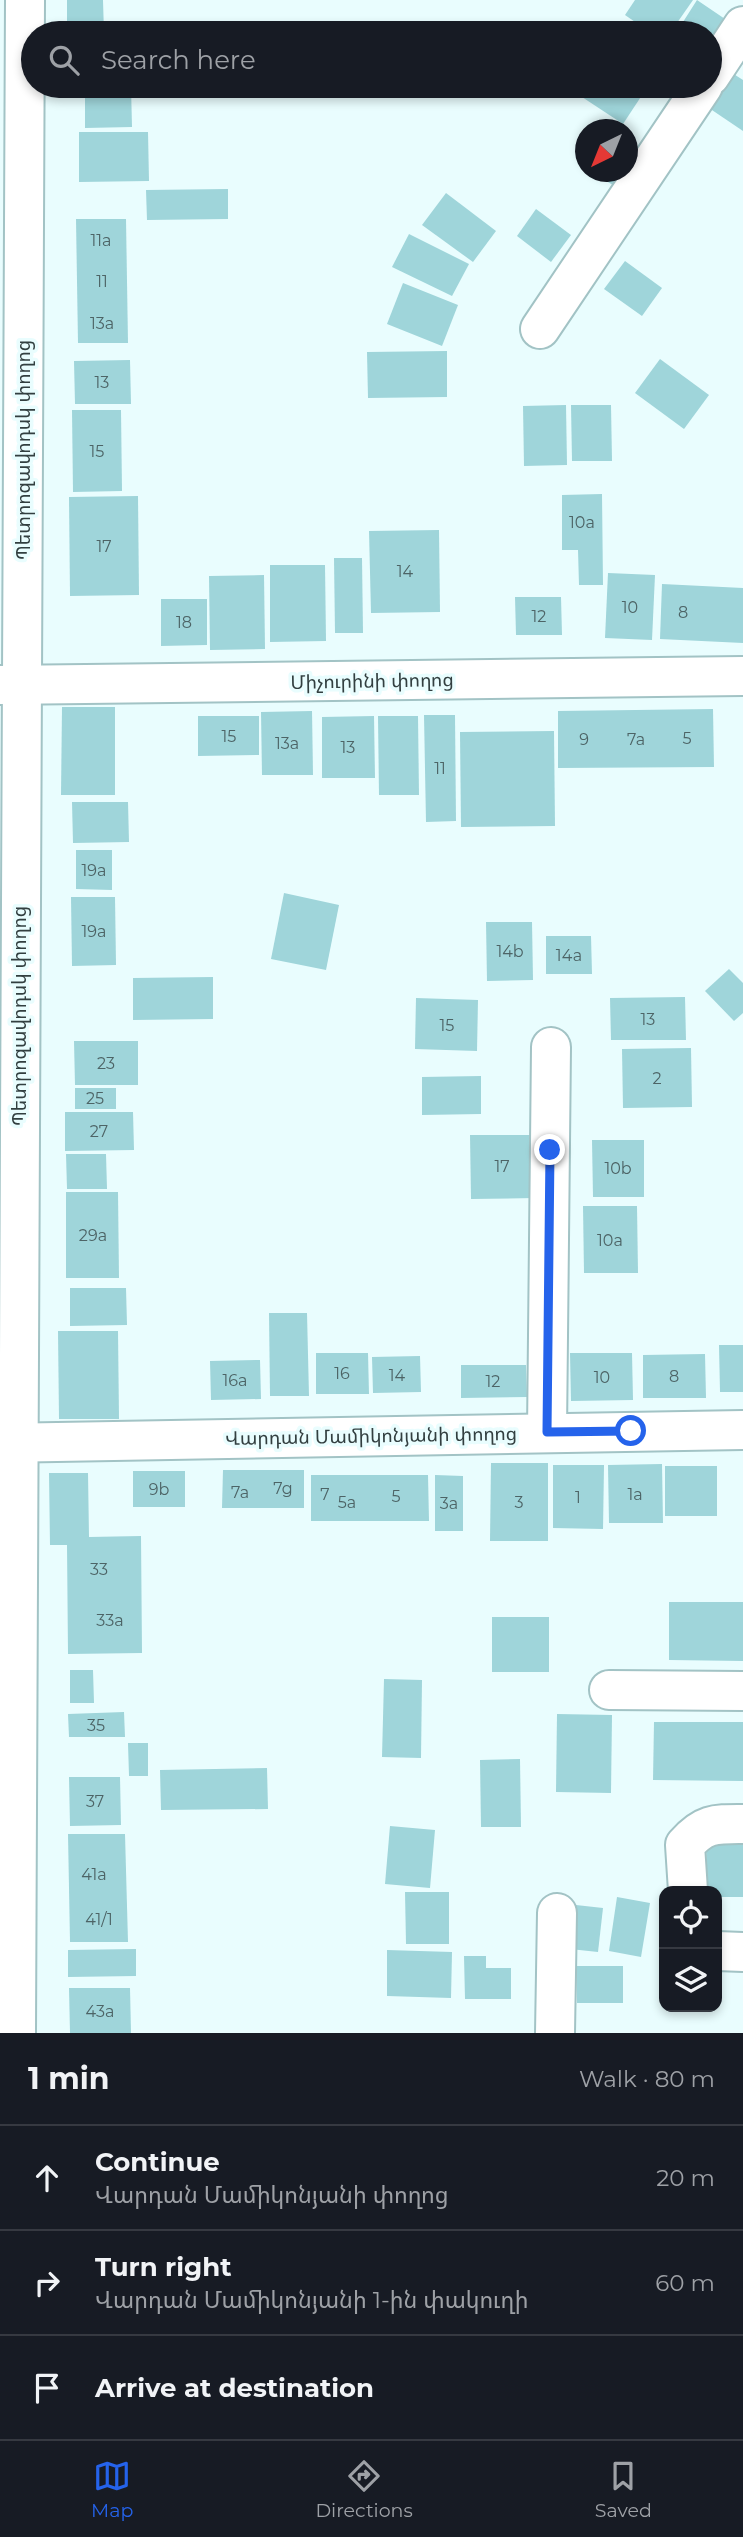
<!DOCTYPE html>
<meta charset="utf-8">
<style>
body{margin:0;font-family:Montserrat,"Noto Sans Armenian",sans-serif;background:#242831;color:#f1f3f6}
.controls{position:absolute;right:21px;bottom:21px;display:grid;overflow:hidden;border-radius:14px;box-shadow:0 4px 10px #0003}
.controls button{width:63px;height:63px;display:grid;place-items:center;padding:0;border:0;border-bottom:2px solid #363941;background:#171b24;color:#f1f3f6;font:35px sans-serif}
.compass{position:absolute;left:575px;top:119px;width:63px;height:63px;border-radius:50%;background:#171b24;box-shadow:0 4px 10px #0003;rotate:223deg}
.stop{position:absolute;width:21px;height:21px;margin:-16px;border:5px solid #2563eb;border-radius:50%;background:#fff}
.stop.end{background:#2563eb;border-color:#fff;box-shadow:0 2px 7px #0008}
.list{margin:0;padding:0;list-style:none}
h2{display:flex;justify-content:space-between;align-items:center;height:91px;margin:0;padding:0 28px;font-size:30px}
h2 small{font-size:23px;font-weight:400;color:#9ea1a6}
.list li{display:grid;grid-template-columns:46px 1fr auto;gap:21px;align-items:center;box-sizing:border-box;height:105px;padding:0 28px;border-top:2px solid #363941}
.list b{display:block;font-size:26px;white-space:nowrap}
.list p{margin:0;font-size:23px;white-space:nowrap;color:#9ea1a6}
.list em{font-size:23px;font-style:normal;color:#9ea1a6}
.icon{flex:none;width:38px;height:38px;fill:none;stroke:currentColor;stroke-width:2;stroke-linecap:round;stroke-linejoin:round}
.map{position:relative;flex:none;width:743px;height:2033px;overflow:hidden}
.search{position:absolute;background:#171b24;box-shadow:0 4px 10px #0003;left:21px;right:21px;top:21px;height:77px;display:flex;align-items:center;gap:18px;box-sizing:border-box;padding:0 24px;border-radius:38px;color:#9ea1a6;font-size:26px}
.sheet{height:406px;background:#171b24}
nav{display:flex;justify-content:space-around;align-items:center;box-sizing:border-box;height:98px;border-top:2px solid #363941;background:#171b24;font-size:19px;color:#9ea1a6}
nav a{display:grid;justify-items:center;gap:4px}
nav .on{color:#2563eb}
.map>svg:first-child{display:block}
.building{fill:#9fd5da}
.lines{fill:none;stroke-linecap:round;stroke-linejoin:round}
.minor-casing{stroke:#a2c3c5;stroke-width:42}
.minor{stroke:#fff;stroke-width:38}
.route{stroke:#2563eb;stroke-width:9}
.labels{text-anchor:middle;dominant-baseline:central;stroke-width:7;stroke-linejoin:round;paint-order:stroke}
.number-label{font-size:16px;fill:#4d6466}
.street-label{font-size:19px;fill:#323f40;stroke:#e9fdfe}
</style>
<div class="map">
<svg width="743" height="2033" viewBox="0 0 743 2033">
<rect width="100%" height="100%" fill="#e9fdfe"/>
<g class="building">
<path d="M67 0H103L104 33H67Z"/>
<path d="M635 0H693L670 33H651L625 15Z"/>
<path d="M697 0 725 19 710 42V33H676Z"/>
<path d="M729 71 743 80V131L706 106Z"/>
<path d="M85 86H131L132 127 85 128Z"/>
<path d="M589 86H648L623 124 582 97Z"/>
<path d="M79 132H148L149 181 79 182Z"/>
<path d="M628 141 641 149 628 171Z"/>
<path d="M591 172H627L618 188Z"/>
<path d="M228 189V219L147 220 146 190Z"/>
<path d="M446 193 496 231 473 262 422 225Z"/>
<path d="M536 209 571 235 551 262 517 236Z"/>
<path d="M76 219H126L128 343H78Z"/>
<path d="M409 234 469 264 452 296 392 267Z"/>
<path d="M625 261 662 288 642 316 604 289Z"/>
<path d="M403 283 458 305 442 346 387 324Z"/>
<path d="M447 351V397L368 398 367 352Z"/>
<path d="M660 359 709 395 684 429 635 393Z"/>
<path d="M130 360 131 404H75L74 361Z"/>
<path d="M566 405 567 465 524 466 523 406Z"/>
<path d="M571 405H611L612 461H572Z"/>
<path d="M72 410H121L122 491 73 492Z"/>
<path d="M602 494 603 585H579L578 550H562V495Z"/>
<path d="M138 496 139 595 70 596 69 497Z"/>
<path d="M439 530 440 612 371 613 369 531Z"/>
<path d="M334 558H362L363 633H335Z"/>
<path d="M270 565H325L326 641 270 642Z"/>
<path d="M608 573 655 575 652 640 605 638Z"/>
<path d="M264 575 265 649 210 650 209 576Z"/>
<path d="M662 584 743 588V643L660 639Z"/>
<path d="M515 597H561L562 635H516Z"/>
<path d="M161 599H207V645L161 646Z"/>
<path d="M62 707H115V795H61Z"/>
<path d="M713 709 714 767 558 768V711Z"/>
<path d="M312 711 313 775H262L261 712Z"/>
<path d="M424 715H455L456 821 426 822Z"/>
<path d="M198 716H259V755L198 756Z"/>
<path d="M374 716 375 778H322V717Z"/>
<path d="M378 716H418L419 795H379Z"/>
<path d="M554 731 555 826 461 827 460 732Z"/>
<path d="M72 802H128L129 842 73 843Z"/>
<path d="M76 850H112V890L76 889Z"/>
<path d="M284 893 339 905 326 970 271 959Z"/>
<path d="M71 897H115L116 965 72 966Z"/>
<path d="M486 922H532L533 980 487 981Z"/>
<path d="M546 936H591L592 974H546Z"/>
<path d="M729 969 743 983V1013L734 1021 705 991Z"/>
<path d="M213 977V1019L133 1020V978Z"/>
<path d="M685 997 686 1040H611L610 998Z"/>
<path d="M416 998 478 1000 477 1051 415 1049Z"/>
<path d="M74 1041H138V1085H75Z"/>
<path d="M691 1048 692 1107 623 1108 622 1049Z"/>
<path d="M481 1076V1114L422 1115V1077Z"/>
<rect x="75" y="1088" width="41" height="21"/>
<path d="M65 1112H133L134 1150 65 1151Z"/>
<path d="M470 1135H533L534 1198 471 1199Z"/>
<path d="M592 1140H644V1197H593Z"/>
<path d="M66 1154H106L107 1189H67Z"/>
<path d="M66 1192H118L119 1278H66Z"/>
<path d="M583 1206H637L638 1273H584Z"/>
<path d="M70 1288H126L127 1325 70 1326Z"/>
<path d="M269 1313H307L309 1396H270Z"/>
<path d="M58 1331H118L119 1419H59Z"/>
<path d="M719 1345H743V1392H720Z"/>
<path d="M316 1353H368L369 1394H316Z"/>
<path d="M570 1353H632L633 1400 571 1401Z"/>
<path d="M705 1354 706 1398H643V1355Z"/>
<path d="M420 1356 421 1392 373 1393 372 1357Z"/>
<path d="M260 1360 261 1399 211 1400 210 1361Z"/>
<path d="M461 1365H526L527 1397 461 1398Z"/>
<path d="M491 1463H548V1541H490Z"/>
<path d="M662 1464 663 1523H609L608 1465Z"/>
<path d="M553 1465H604L603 1529 553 1528Z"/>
<rect x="665" y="1466" width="52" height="50"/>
<path d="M223 1470H304V1508H222Z"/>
<rect x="133" y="1471" width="52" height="36"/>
<path d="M49 1473H88L89 1537 141 1536 142 1653 68 1654 67 1545H50Z"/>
<path d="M311 1475H428L429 1521H311Z"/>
<path d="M435 1475 463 1476V1531H435Z"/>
<path d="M669 1602H743V1661L669 1660Z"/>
<rect x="492" y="1617" width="57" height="55"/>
<path d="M70 1670H93L94 1703H70Z"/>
<path d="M384 1679 422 1680 421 1758 382 1757Z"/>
<path d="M124 1712 125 1737H69L68 1714Z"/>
<path d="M557 1714 612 1715 611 1793 556 1792Z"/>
<path d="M654 1722H743V1781L653 1780Z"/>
<path d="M128 1743H148V1776H129Z"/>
<path d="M520 1759 521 1827H481L480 1760Z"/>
<path d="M267 1768 268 1809 161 1810 160 1770Z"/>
<path d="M69 1777H120L121 1825 70 1826Z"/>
<path d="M390 1826 435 1830 430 1888 385 1884Z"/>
<path d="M68 1834H125L128 1942H70Z"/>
<path d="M706 1840H743V1897H717V1891H707Z"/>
<path d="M405 1892H449V1944H406Z"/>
<path d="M617 1897 650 1903 641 1957 609 1951Z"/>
<path d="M576 1905 603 1908 598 1952 570 1949Z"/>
<path d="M136 1949V1976L68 1977V1950Z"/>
<path d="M387 1950 452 1952 451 1998 387 1996Z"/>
<path d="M464 1956H486V1968H511V1999H465Z"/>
<path d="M576 1966H623V2003H577Z"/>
<path d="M69 1988H130L131 2033H70Z"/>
</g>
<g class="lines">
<defs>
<g id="minor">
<path d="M710 76 743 26"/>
<path d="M540 329 703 86"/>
<path d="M0 685 743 676"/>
<path d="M547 1432 551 1047"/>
<path d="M0 1443 743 1430"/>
<path d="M609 1690 743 1691"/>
<path d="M688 1891 685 1845C704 1823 715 1824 743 1824"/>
<path d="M717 1951 743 1952"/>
<path d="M16 2033 25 0"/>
<path d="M555 2033 557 1913"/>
</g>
</defs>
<use href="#minor" class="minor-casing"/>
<use href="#minor" class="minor"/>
</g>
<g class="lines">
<path class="route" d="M550 1150 547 1432 631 1431"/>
</g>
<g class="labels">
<g class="number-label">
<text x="101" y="240">11a</text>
<text x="102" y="281">11</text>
<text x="102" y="323">13a</text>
<text x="102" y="382">13</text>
<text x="97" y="451">15</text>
<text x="582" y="522">10a</text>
<text x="104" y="546">17</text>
<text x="405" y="571">14</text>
<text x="630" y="607">10</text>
<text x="683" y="612">8</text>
<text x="539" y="616">12</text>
<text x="184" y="622">18</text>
<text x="229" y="736">15</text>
<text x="687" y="738">5</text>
<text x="584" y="739">9</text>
<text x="636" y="739">7a</text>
<text x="287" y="743">13a</text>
<text x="348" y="747">13</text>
<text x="440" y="768">11</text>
<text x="94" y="870">19a</text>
<text x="94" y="931">19a</text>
<text x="510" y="951">14b</text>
<text x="569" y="955">14a</text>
<text x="648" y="1019">13</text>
<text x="447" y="1025">15</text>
<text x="106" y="1063">23</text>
<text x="657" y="1078">2</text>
<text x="95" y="1098">25</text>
<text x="99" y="1131">27</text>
<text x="502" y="1166">17</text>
<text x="618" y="1168">10b</text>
<text x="93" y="1235">29a</text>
<text x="610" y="1240">10a</text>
<text x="342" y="1373">16</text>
<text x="397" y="1375">14</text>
<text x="674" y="1376">8</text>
<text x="602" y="1377">10</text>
<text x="235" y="1380">16a</text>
<text x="493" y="1381">12</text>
<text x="283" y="1488">7g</text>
<text x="159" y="1489">9b</text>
<text x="240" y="1492">7a</text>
<text x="325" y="1494">7</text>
<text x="635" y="1494">1a</text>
<text x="396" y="1496">5</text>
<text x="578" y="1497">1</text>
<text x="347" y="1502">5a</text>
<text x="519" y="1502">3</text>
<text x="449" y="1503">3a</text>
<text x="99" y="1569">33</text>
<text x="110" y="1620">33a</text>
<text x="96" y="1725">35</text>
<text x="95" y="1801">37</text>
<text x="94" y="1874">41a</text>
<text x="99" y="1919">41/1</text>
<text x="100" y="2011">43a</text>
</g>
<g class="street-label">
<text transform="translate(23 450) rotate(-90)">Պետրոզավոդսկ փողոց</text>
<text transform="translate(372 681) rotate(-1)">Միչուրինի փողոց</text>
<text transform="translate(19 1016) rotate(-90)">Պետրոզավոդսկ փողոց</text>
<text transform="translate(371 1436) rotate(-1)">Վարդան Մամիկոնյանի փողոց</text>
</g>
</g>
</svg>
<div class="controls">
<button><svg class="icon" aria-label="locate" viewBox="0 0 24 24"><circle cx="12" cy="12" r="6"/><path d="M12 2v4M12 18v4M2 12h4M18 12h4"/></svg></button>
<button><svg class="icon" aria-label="layers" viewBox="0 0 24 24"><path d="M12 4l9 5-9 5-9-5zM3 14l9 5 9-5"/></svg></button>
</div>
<svg class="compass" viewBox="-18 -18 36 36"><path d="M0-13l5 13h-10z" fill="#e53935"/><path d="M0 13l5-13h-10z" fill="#9ea1a6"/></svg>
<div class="stop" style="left:631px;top:1431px"></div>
<div class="stop end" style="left:550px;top:1150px"></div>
<div class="search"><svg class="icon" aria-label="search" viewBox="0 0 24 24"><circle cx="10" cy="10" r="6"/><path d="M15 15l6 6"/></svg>Search here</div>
</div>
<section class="sheet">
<h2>1 min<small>Walk · 80 m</small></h2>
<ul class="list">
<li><svg class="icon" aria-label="ahead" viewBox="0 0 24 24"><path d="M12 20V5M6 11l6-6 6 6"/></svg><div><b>Continue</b><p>Վարդան Մամիկոնյանի փողոց</p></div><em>20 m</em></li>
<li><svg class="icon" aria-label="right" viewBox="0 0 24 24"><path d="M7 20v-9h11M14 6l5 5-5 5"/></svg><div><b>Turn right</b><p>Վարդան Մամիկոնյանի 1-ին փակուղի</p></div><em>60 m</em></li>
<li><svg class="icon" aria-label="arrive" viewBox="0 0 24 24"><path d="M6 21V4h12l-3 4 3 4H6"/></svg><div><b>Arrive at destination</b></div></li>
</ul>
</section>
<nav>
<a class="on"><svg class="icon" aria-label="map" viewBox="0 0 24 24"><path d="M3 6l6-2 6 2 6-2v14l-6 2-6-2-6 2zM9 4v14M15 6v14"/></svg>Map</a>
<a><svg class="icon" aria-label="directions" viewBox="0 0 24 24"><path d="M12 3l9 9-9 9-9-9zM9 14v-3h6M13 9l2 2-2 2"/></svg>Directions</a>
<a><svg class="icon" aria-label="saved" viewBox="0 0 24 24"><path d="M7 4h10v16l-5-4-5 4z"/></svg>Saved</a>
</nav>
